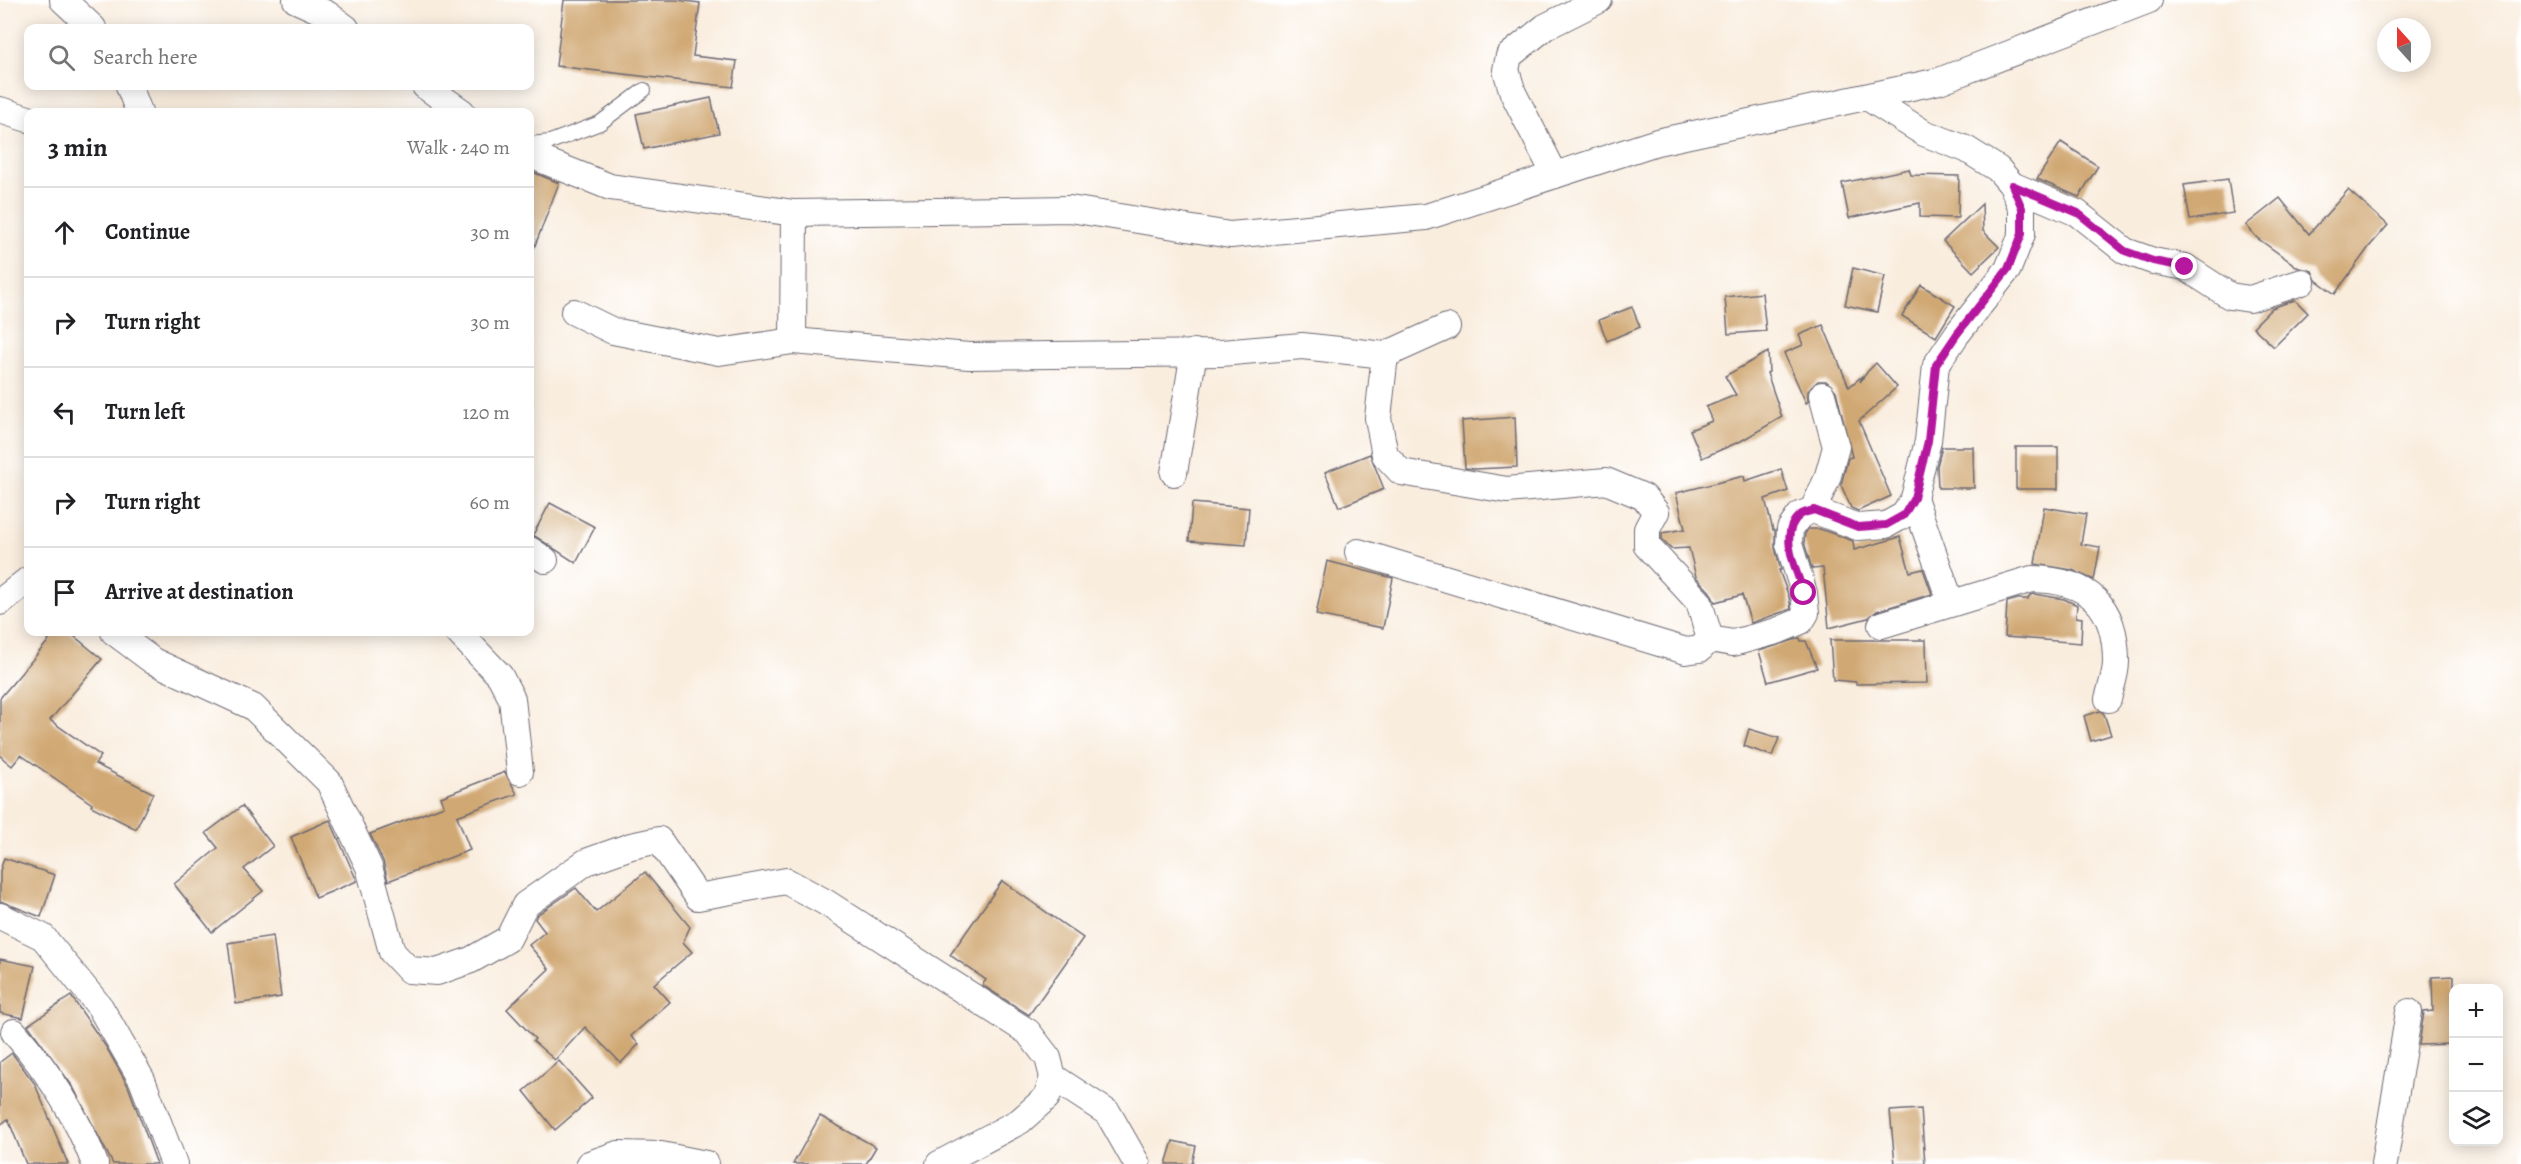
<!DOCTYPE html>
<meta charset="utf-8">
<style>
body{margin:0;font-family:Alegreya,serif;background:#f6f6f6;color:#202124}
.controls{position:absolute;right:18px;bottom:18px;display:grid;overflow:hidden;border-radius:12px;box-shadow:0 3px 15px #0003}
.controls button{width:54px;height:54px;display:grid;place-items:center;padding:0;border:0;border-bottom:2px solid #e0e0e0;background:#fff;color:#202124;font:30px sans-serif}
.compass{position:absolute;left:2377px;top:18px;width:54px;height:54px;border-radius:50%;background:#fff;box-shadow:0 3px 15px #0003;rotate:339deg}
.stop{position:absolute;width:18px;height:18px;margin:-14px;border:4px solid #b5179e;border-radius:50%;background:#fff}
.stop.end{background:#b5179e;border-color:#fff;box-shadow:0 2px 6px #0008}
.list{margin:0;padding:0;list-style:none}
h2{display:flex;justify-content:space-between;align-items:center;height:78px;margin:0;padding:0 24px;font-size:26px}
h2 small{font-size:20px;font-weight:400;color:#757577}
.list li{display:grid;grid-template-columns:39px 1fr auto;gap:18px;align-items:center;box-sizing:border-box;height:90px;padding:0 24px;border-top:2px solid #e0e0e0}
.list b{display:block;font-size:22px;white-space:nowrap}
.list em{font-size:20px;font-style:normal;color:#757577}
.icon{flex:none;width:33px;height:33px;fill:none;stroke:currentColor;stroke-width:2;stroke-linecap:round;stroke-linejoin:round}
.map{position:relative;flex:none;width:2521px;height:1164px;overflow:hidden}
.search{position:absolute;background:#fff;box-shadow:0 3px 15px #0003;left:24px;top:24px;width:510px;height:66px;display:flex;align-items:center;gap:15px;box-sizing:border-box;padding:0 21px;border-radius:12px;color:#757577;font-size:22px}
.panel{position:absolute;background:#fff;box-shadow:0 3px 15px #0003;left:24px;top:108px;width:510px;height:528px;border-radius:12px}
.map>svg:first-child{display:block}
.building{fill:#d0a873}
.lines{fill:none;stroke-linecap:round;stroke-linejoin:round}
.service-casing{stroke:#6d6974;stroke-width:16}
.minor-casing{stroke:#6d6974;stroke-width:28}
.service{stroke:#fff;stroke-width:14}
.minor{stroke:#fff;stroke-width:26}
.route{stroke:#b5179e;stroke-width:8}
</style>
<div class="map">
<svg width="2521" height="1164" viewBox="0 0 2521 1164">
<rect width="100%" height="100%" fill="#fff"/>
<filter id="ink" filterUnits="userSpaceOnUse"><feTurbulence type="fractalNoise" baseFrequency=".0167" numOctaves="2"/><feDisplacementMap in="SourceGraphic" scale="12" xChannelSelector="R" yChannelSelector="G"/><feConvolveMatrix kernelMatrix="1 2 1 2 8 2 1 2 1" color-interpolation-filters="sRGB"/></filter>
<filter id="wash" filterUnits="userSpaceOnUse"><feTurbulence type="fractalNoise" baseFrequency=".008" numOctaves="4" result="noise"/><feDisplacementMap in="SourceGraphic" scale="24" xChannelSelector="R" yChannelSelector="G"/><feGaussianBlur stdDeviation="1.35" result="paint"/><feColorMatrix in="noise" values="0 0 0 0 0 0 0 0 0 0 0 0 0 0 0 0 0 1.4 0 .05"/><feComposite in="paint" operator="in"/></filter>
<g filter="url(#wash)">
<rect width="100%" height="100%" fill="#f9edde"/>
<g id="blocks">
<g class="building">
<path d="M564 0H677L700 3 693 56 737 61 733 87 556 66Z"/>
<path d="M711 98 719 133 644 149 636 114Z"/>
<path d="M2061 142 2098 166 2079 197 2037 179Z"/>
<path d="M1909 169 1911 175 1959 176 1958 218 1920 217V203L1849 218 1842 183Z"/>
<path d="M530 171 559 183 531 256 530 255Z"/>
<path d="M2228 179 2233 213 2190 220 2184 185Z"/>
<path d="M2348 190 2388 225 2369 247 2335 294 2316 280 2312 271 2299 268 2257 238 2246 225 2280 198 2309 234Z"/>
<path d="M1982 204 1983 231 1999 247 1973 272 1943 241Z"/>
<path d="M1853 268 1885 276 1877 312 1845 305Z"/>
<path d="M1921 285 1955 306 1936 337 1902 316Z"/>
<path d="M1762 293 1766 331 1728 334 1725 297Z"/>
<path d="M2295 300 2308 313 2274 347 2253 327 2272 308Z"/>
<path d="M1632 307 1640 327 1607 341 1599 320Z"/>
<path d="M1823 325 1849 387 1862 376 1860 382 1868 371 1876 363 1897 387 1859 421 1891 496 1858 511 1851 508 1841 485 1848 458 1852 457 1836 391 1826 381H1818L1808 391V402L1806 403 1784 353 1803 345 1799 335Z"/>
<path d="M1768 352 1769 372 1767 373 1782 417 1741 441 1702 458 1690 430 1712 421 1706 407 1736 395 1725 376Z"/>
<path d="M1515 417 1517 467 1475 469 1465 468 1462 421Z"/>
<path d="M1942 447H1973L1974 488H1938L1937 466Z"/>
<rect x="2016" y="447" width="42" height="42"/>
<path d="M1370 454 1384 489 1339 507 1325 472Z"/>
<path d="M1781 469 1788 491 1765 499 1773 530H1775V548L1781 570H1779L1789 597 1791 609 1751 623 1742 595 1715 602 1710 592 1696 577 1689 548 1671 549 1662 540V533L1685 529 1676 493 1744 476 1745 481Z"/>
<path d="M550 503 595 527 576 563 533 535Z"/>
<path d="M1192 503 1249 508 1246 545 1189 541Z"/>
<path d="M2044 507 2086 514 2081 544 2100 547 2094 580 2072 570 2035 564Z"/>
<path d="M1808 529H1820L1853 541 1854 550 1900 537 1910 572 1923 569 1932 594 1877 611 1868 618 1829 628 1823 568 1812 569 1804 542 1805 534Z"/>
<path d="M1327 561 1393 578 1383 628 1316 615Z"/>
<path d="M2034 594 2064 599 2077 605 2076 617 2082 618 2081 643 2005 637 2007 602 2018 599H2028L2029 596Z"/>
<path d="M56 632H69L102 659 50 720 101 756 95 764 153 793 136 829 91 806 92 804 21 755 12 766 0 756V698Z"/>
<path d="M1800 638 1801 641H1806L1817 668 1768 682 1759 651Z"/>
<path d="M1830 640H1926L1927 683 1856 684V682L1833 680Z"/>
<path d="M2100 711 2104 714 2111 735 2091 741 2084 716Z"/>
<path d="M1749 729 1779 738 1772 756 1744 746Z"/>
<path d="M505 772 517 794 457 816 470 850 388 881 383 861 370 834 444 806 441 797Z"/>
<path d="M242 806 273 846 244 869 263 891 212 932 174 884 218 848 206 833Z"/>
<path d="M330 820 357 881 316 898 291 837Z"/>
<path d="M4 858 55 875 41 917 0 901V871Z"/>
<path d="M645 872 690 927 683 942 692 952 654 984 670 1002 631 1036 639 1044 621 1063 585 1027 555 1060 533 1041 535 1039 507 1009 549 969 529 945 545 932 535 919 537 915 576 888 596 912Z"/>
<path d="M1002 881 1083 938 1029 1015 982 985 986 980 950 955Z"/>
<path d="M273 936 281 997 236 1004 228 943Z"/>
<path d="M0 959 35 966 23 1018 0 1013Z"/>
<path d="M2454 976V1044L2419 1045 2424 1012 2433 1011 2432 977Z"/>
<path d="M71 996 106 1047 128 1086 157 1164H113L73 1087 28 1025Z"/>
<path d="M12 1053 35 1084 68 1164H26L8 1119 0 1125V1062Z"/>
<path d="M559 1061 592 1098 555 1130 524 1091Z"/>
<path d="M1921 1109 1925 1164H1895L1890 1111Z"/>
<path d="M820 1116 876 1147 866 1164H793Z"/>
<path d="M1173 1141 1196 1146 1192 1164H1166Z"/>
</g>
</g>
</g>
<g filter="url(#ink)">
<use href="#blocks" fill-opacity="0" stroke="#6d6974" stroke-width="1.5"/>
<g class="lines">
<defs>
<path id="service" d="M530 144 550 142 600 123 644 90"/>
<g id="minor">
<path d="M63 0 93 28"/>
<path d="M296 0 327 14 346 28"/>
<path d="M129 86 139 112"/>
<path d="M425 86 462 112"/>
<path d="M0 110 28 119"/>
<path d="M530 155 610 187 794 213 1070 209 1230 235 1426 217 1657 142 1939 81 2149 0"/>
<path d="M1555 175 1513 93 1506 70 1509 56 1545 27 1599 0"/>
<path d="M2012 185 2077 213 2125 251 2153 261 2185 267 2230 296 2250 299 2302 282"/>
<path d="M574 312 613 331 719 352 793 341 969 356 1221 353 1302 346 1385 355 1447 327"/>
<path d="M793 341 794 213"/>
<path d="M1174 473 1194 352"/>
<path d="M1914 498 1951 603"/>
<path d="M1813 510 1827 479 1836 447 1822 395"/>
<path d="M530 550 545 560"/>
<path d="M1358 552 1686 651 1700 649 1710 639 1699 602 1647 546V529L1656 512 1644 497 1606 481 1507 490 1401 472 1385 455 1378 418 1385 355"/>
<path d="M0 602 28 580"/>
<path d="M1881 625 2032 579C2088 580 2116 604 2116 662 2116 674 2111 687 2108 699"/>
<path d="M114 632 153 661 253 707 329 782 369 867 392 952 409 970 437 972 471 960 508 939 525 905 586 862 631 846 659 840 698 897 786 881 825 902 1028 1032 1048 1058 1053 1077 1047 1097 1020 1121 939 1164"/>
<path d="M458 632 500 676 512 699 520 772"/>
<path d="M1710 639 1733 643 1777 631 1801 621 1806 613 1804 593 1789 544 1790 529 1800 515 1813 510 1858 527 1886 525 1904 515 1914 498 1928 441 1936 365 1957 334 2008 269 2022 234V209L2012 185 1998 169 1966 149 1924 133 1867 97"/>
<path d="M0 916 43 937 100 1007 142 1080 174 1164"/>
<path d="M14 1032C47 1070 77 1116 95 1164"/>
<path d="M1053 1077 1108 1113 1137 1164"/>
<path d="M589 1164 618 1154 661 1155 706 1164"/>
<path d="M2384 1164 2409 1012"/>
</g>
</defs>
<use href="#service" class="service-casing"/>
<use href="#minor" class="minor-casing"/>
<use href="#service" class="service"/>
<use href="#minor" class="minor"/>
</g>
</g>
<g class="lines" filter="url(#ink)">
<path class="route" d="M1804 593C1797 572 1777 533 1800 515 1803 513 1810 511 1814 510L1858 527 1886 525 1904 515 1914 498 1928 441 1936 365 1957 334 2008 269 2022 234V208L2012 185 2078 213 2125 251 2153 261 2185 267"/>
</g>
</svg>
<div class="controls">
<button>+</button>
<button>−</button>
<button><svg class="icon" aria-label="layers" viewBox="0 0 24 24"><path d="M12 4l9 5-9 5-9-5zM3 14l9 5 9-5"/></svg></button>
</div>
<svg class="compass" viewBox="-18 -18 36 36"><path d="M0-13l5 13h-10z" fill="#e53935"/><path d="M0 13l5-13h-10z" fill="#757577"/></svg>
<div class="stop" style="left:1804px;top:593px"></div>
<div class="stop end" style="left:2185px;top:267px"></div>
<div class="search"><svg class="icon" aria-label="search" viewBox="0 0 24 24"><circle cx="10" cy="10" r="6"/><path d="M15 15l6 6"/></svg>Search here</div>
<section class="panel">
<h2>3 min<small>Walk · 240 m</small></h2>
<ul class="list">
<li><svg class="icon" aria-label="ahead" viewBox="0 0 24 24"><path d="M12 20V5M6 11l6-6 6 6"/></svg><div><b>Continue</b></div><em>30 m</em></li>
<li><svg class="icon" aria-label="right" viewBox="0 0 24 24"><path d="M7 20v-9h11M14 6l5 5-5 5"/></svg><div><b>Turn right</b></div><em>30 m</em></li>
<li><svg class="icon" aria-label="left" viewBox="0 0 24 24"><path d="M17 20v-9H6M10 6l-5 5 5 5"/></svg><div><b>Turn left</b></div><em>120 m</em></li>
<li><svg class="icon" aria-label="right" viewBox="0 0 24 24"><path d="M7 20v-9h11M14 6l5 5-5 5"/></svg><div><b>Turn right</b></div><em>60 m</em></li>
<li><svg class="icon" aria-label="arrive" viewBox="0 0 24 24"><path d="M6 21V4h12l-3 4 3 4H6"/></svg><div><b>Arrive at destination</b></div></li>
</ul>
</section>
</div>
